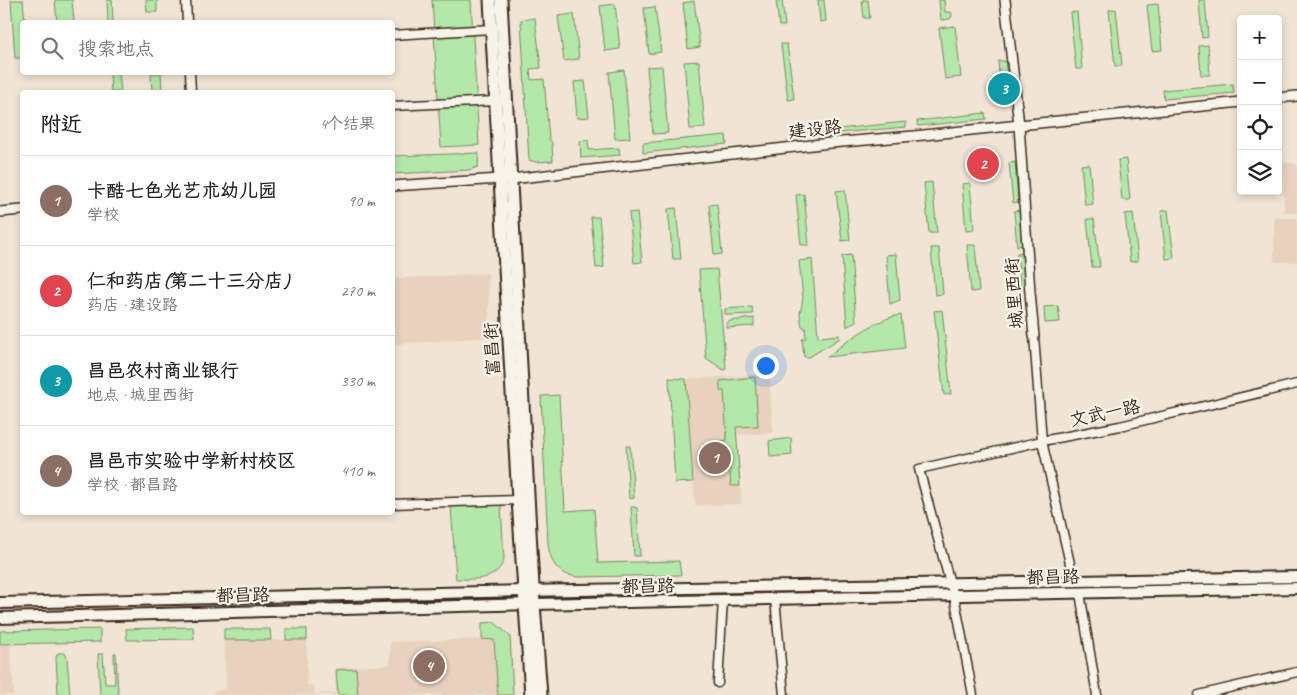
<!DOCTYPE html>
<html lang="zh">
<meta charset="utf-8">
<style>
body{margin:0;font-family:Caveat,"LXGW WenKai TC",sans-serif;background:#f2f2f2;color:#222}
.controls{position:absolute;right:15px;top:15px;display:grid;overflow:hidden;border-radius:5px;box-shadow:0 2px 8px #0003}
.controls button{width:45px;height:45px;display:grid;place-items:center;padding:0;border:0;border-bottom:1px solid #e0e0e0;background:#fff;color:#222;font:25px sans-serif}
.you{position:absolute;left:765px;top:365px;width:18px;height:18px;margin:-12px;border:4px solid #fff;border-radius:50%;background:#1a73e8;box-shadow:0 0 0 8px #1a73e833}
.badge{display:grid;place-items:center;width:32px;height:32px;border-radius:50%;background:#db2777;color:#fff;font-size:16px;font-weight:700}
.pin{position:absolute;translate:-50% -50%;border:2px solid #fff;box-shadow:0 1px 5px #0006}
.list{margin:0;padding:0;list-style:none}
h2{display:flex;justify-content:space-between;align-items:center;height:65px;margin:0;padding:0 20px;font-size:21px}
h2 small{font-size:16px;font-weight:400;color:#767676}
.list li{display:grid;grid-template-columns:32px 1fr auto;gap:15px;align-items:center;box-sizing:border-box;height:90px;padding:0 20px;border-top:1px solid #e0e0e0}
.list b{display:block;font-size:19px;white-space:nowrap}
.list p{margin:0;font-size:16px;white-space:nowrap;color:#767676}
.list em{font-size:16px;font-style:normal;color:#767676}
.icon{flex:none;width:28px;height:28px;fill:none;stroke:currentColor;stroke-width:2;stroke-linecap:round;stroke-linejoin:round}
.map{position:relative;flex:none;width:1297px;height:695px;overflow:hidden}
.search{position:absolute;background:#fff;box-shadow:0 2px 8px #0003;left:20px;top:20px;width:375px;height:55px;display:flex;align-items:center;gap:12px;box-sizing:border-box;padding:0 18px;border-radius:5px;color:#767676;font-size:19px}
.panel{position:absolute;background:#fff;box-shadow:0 2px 8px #0003;left:20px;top:90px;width:375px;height:425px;border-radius:5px}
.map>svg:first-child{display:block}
.built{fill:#e8d2be}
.green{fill:#b4e8a9;stroke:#788964}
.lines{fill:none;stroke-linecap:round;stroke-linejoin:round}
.minor-casing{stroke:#3b2a1e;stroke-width:11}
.tertiary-casing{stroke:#3b2a1e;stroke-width:12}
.secondary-casing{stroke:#3b2a1e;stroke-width:14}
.primary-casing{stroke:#3b2a1e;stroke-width:15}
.minor{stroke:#f7f3e8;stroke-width:8}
.tertiary{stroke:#f7f3e8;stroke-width:9}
.secondary{stroke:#f7f3e8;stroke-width:10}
.primary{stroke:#f7f3e8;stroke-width:11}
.labels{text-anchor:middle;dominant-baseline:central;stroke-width:4.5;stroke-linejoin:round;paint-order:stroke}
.street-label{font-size:18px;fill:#3b2a1e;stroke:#f7f3e8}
</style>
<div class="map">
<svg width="1297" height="695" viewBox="0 0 1297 695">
<rect width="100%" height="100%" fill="#f0e4d5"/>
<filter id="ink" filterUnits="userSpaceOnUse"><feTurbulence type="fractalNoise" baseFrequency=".02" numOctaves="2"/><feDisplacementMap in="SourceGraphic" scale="10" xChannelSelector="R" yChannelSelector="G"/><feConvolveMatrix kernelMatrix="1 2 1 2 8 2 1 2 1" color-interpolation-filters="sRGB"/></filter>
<g filter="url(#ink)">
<g class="built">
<path d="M1283 162 1297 164V213L1284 212Z"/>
<rect x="1274" y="218" width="23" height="44"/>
<path d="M488 273 490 337 393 344V279Z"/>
<path d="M769 374 773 433 737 435 742 504 695 506 686 379Z"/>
<path d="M482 639H494L498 695H214L213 691 226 689 224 640H307V685L314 686 315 694 336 693 335 668 390 665V642Z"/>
<path d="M10 644 14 695H0V645Z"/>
</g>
<g class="green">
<path d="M11 0H23L25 22H22V58H15Z"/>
<path d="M55 0H72L74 22H57Z"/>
<path d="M107 0H112L113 22H108Z"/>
<path d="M146 0H157V12H147Z"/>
<path d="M432 0H471L479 145 441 147Z"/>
<path d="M776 0H782L785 26H779Z"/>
<path d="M818 0H824L826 21 820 22Z"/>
<path d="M862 0H868L870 18H864Z"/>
<path d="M939 0H944L945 12H951L952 16 950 19 941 20Z"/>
<path d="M1199 0H1205L1208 37 1202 38Z"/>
<path d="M694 1 700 47 688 49 683 3Z"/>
<path d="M615 4 620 49 605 51 600 6Z"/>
<path d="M1158 4 1162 50 1152 51 1147 5Z"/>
<path d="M655 7 661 52 649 54 644 8Z"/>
<path d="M1116 9 1122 66H1115L1109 10Z"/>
<path d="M1077 12 1082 69H1076L1070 13Z"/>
<path d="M574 14 579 59 564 61 558 16Z"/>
<path d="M535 18 541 68 530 69 531 80 544 79 549 139 552 143 553 161 536 162 529 160 521 20Z"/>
<path d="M955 26 961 77 945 79 939 28Z"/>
<path d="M781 44H787L794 99 788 100Z"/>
<path d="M1208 45 1210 75H1201L1199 46Z"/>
<path d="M699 61 705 128 690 129 684 62Z"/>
<path d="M998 61H1005L1008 86 1000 87Z"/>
<path d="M662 66 668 133 653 134 647 67Z"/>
<path d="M624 70 630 138 615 139 609 72Z"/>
<path d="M110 73H119L121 92H111Z"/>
<path d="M151 73H161L162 92H152Z"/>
<path d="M585 81 589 117 577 118 574 82Z"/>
<path d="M1233 84 1234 93 1164 99 1163 90Z"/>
<path d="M985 113 986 119 918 126 917 121Z"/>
<path d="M906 122V127L838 133V129Z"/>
<path d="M726 135 727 144 643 153V143Z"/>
<path d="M588 140 589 150 619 148 620 155 581 158 580 141Z"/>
<path d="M479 153 478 167 469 170 393 174V156Z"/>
<path d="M1126 159 1130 200H1122L1118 160Z"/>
<path d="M1015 162 1018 202 1013 203 1009 163Z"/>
<path d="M1089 164 1093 204 1085 205 1081 165Z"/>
<path d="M932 182 937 233H929L924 183Z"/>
<path d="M970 183 974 230 966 231 962 184Z"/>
<path d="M845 190 850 240 842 241 836 191Z"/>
<path d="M804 194 809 245H801L796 195Z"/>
<path d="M717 204 722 254 714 255 709 205Z"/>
<path d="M676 208 681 259H673L668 209Z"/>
<path d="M1019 210 1022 245 1017 246 1014 211Z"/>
<path d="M1168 210 1174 258 1166 259 1161 211Z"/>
<path d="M637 212 642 262 634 263 629 213Z"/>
<path d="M1133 213 1138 261 1130 262 1125 214Z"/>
<path d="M591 217H599L604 267 596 268Z"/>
<path d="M1087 219H1094L1100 267H1092Z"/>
<path d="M967 245H975L979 291 971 292Z"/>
<path d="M931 248H939L943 294 935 295Z"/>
<path d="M1023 252 1026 286 1021 290 1017 253Z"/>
<path d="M896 254 900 300 890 304 886 255Z"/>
<path d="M851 255 856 321 847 327 842 256Z"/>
<path d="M812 259 818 337 839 335V339L809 357H804L802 339 806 338 805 327H802L800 314 803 298 799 261Z"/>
<path d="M717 269 726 369 724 370 706 358 699 270Z"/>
<path d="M1058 306 1060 322 1045 323 1044 307Z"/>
<path d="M752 307 753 314 729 315 725 314V309Z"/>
<path d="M942 310 951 394 944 395 934 311Z"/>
<path d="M901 315 905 348 827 357C846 342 877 318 901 315Z"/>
<path d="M754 318V326L727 328V323L730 321Z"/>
<path d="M755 377 758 426 736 427 740 486H731L728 449H716V442L727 440 724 391H720V381Z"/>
<path d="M669 378 686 379 693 482 675 483Z"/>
<path d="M559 395 565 511 594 509 598 563 679 561 681 575 577 577C573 576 568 575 565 574 553 568 550 556 548 544L541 396Z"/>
<path d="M791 438 792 455 770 457 769 441Z"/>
<path d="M626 446H630L634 498 629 499Z"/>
<path d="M501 505 504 560C495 582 476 579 456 579L451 506Z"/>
<path d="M631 507H634L637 508 640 556H634Z"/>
<path d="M494 622 510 636 513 695H498L494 640 482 639V623Z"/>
<path d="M193 627 194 639 127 640 126 629Z"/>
<path d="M100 629V642L0 644V631Z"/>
<path d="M224 629H270L271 640H224Z"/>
<rect x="286" y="629" width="21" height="11"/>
<path d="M58 653H65L67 658 70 695H58L56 657Z"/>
<path d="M114 653H116L118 695H100L98 654H103L105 684H115Z"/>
<path d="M356 669 358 695H338L336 670Z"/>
</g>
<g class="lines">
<defs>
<g id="minor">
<path d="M186 0 187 22"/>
<path d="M392 35 491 29"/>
<path d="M190 72 191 92"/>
<path d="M392 106 495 101"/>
<path d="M1034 336 1042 441 1074 581"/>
<path d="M392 504 518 500"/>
<path d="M1080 593 1097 695"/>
<path d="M775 599 784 695"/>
<path d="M718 683 723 600"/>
<path d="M973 695 954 595 950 583 919 469 1042 441 1120 426 1297 384"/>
<path d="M1199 695 1297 672"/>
</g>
<g id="tertiary">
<path d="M1005 0 1019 125 1030 292 1034 336"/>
<path d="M1278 98 1297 96"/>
<path d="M392 186 500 179H511L830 143 914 136 1241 102"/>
<path d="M0 212 22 210"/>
</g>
<g id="secondary">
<path d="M0 603 524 591 1297 577"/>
<path d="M0 618 534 604 1297 588"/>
</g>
<g id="primary">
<path d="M490 0 518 500 531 695"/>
<path d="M501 0 534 604 541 695"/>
</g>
</defs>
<use href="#minor" class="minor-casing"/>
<use href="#tertiary" class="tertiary-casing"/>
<use href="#secondary" class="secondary-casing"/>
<use href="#primary" class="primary-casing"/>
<use href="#minor" class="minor"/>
<use href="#tertiary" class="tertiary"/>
<use href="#secondary" class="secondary"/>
<use href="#primary" class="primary"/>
</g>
</g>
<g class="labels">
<g class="street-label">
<text transform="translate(815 129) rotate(-6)">建设路</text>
<text transform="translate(1014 293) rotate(-94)">城里西街</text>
<text transform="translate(492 349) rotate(-93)">富昌街</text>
<text transform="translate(1105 413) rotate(-12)">文武一路</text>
<text transform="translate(1053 577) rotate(-1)">都昌路</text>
<text transform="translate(648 586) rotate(-1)">都昌路</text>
<text transform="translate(243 595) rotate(-1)">都昌路</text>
</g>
</g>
</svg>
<div class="controls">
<button>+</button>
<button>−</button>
<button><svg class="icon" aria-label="locate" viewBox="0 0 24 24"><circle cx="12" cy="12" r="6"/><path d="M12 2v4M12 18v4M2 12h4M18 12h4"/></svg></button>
<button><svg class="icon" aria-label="layers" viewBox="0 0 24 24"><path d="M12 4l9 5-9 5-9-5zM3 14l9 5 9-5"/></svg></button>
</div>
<div class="you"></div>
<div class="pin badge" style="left:715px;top:458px;background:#8d6e63">1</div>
<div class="pin badge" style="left:983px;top:164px;background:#e0444e">2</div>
<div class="pin badge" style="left:1004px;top:89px;background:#0f9aa8">3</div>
<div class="pin badge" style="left:429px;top:666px;background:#8d6e63">4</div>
<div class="search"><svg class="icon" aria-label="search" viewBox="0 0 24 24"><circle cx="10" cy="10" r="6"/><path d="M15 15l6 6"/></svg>搜索地点</div>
<section class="panel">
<h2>附近<small>4个结果</small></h2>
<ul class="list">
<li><span class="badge" style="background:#8d6e63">1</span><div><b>卡酷七色光艺术幼儿园</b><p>学校</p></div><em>90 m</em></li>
<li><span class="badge" style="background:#e0444e">2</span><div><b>仁和药店(第二十三分店)</b><p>药店 · 建设路</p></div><em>270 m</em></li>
<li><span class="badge" style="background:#0f9aa8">3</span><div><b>昌邑农村商业银行</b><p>地点 · 城里西街</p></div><em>330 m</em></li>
<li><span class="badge" style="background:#8d6e63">4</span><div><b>昌邑市实验中学新村校区</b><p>学校 · 都昌路</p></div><em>410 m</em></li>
</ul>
</section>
</div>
